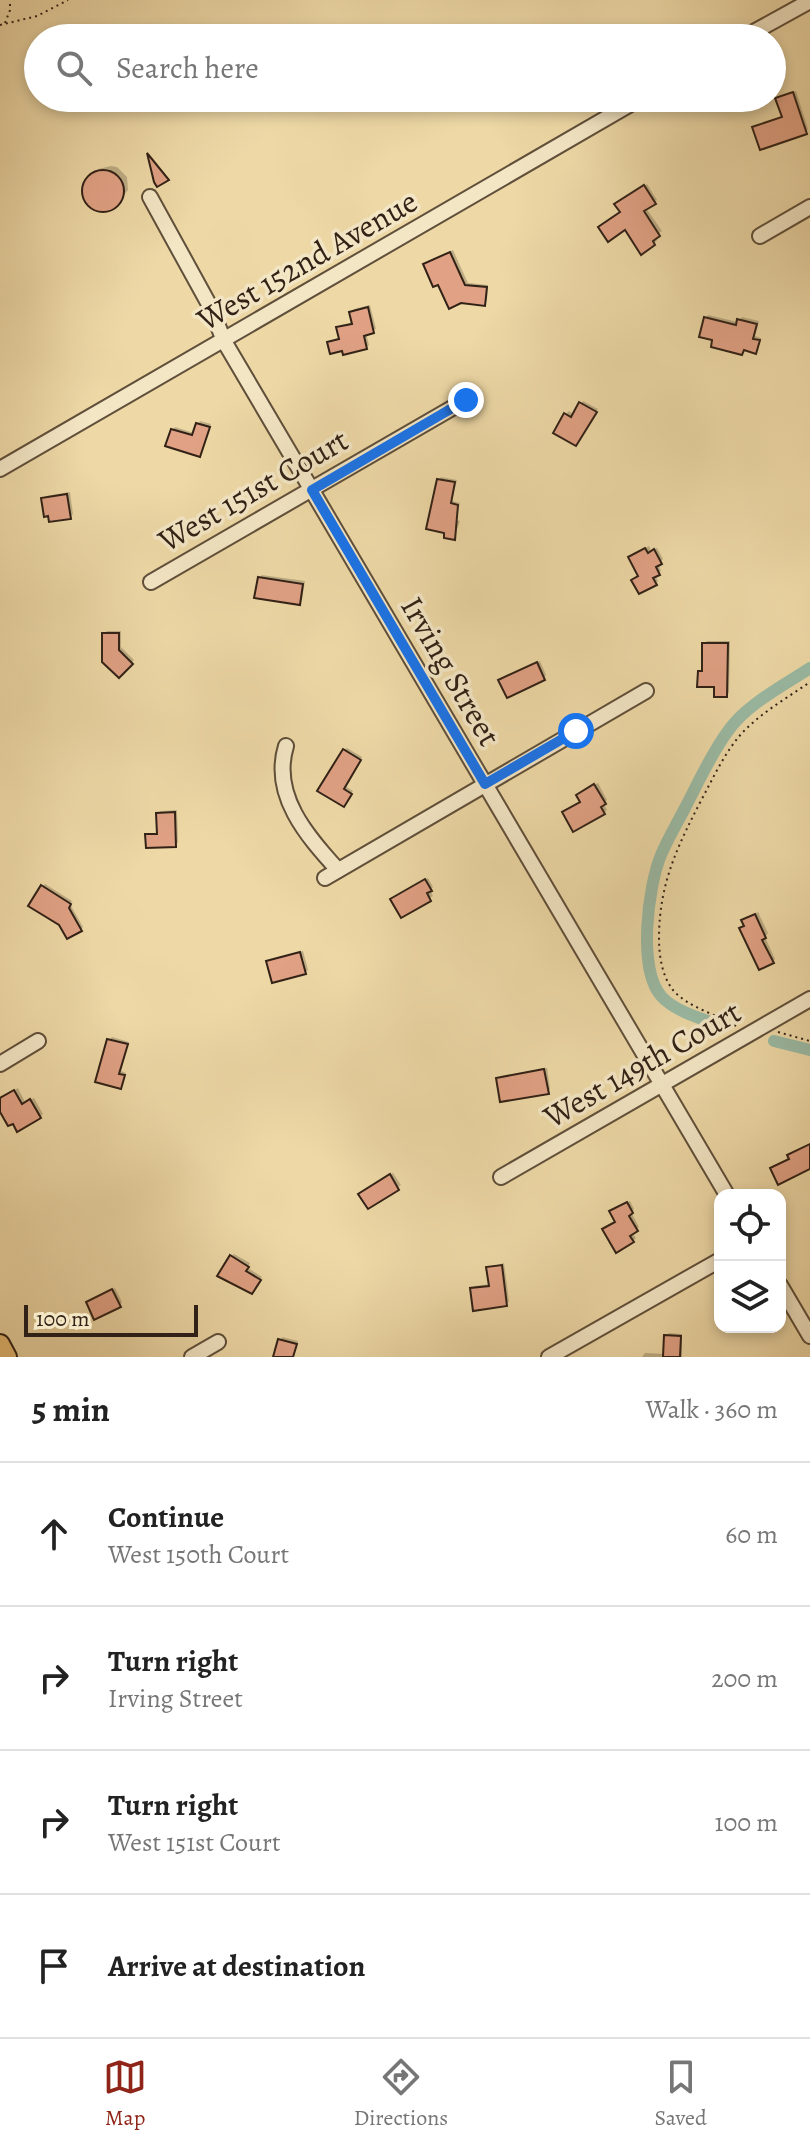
<!DOCTYPE html>
<meta charset="utf-8">
<style>
body{margin:0;font-family:Alegreya,serif;background:#f6f6f6;color:#222}
.controls{position:absolute;right:24px;bottom:24px;display:grid;overflow:hidden;border-radius:16px;box-shadow:0 4px 12px #0003}
.controls button{width:72px;height:72px;display:grid;place-items:center;padding:0;border:0;border-bottom:2px solid #e0e0e0;background:#fff;color:#222;font:40px sans-serif}
.scale{position:absolute;left:24px;bottom:20px;width:174px;box-sizing:border-box;padding-left:8px;border:4px solid #312116;border-top:0;font-size:22px;line-height:28px;white-space:nowrap;color:#312116;-webkit-text-stroke:6px #f3e6c5;paint-order:stroke}
.stop{position:absolute;width:24px;height:24px;margin:-18px;border:6px solid #1a73e8;border-radius:50%;background:#fff}
.stop.end{background:#1a73e8;border-color:#fff;box-shadow:0 2px 8px #0008}
.list{margin:0;padding:0;list-style:none}
h2{display:flex;justify-content:space-between;align-items:center;height:104px;margin:0;padding:0 32px;font-size:34px}
h2 small{font-size:26px;font-weight:400;color:#767676}
.list li{display:grid;grid-template-columns:52px 1fr auto;gap:24px;align-items:center;box-sizing:border-box;height:144px;padding:0 32px;border-top:2px solid #e0e0e0}
.list b{display:block;font-size:30px;white-space:nowrap}
.list p{margin:0;font-size:26px;white-space:nowrap;color:#767676}
.list em{font-size:26px;font-style:normal;color:#767676}
.icon{flex:none;width:44px;height:44px;fill:none;stroke:currentColor;stroke-width:2;stroke-linecap:round;stroke-linejoin:round}
.map{position:relative;flex:none;width:810px;height:1357px;overflow:hidden}
.search{position:absolute;background:#fff;box-shadow:0 4px 12px #0003;left:24px;right:24px;top:24px;height:88px;display:flex;align-items:center;gap:20px;box-sizing:border-box;padding:0 28px;border-radius:44px;color:#767676;font-size:30px}
.sheet{height:680px;background:#fff}
nav{display:flex;justify-content:space-around;align-items:center;box-sizing:border-box;height:112px;border-top:2px solid #e0e0e0;background:#fff;font-size:22px;color:#767676}
nav a{display:grid;justify-items:center;gap:4px}
nav .on{color:#8f2418}
.map>svg:first-child{display:block}
.shadow{fill:#0003}
.lines{fill:none;stroke-linecap:round;stroke-linejoin:round}
.canal{stroke:#9abaa4;stroke-width:12}
.building{fill:#e0a184;stroke:#312116;stroke-width:2}
.minor-casing{stroke:#604f3a;stroke-width:18}
.major-casing{stroke:#312116;stroke-width:22}
.path{stroke:#312116;stroke-width:2;stroke-dasharray:2 4;stroke-linecap:butt}
.minor{stroke:#f3e6c5;stroke-width:14}
.major{stroke:#e6bc73;stroke-width:18}
.route{stroke:#1a73e8;stroke-width:10}
.labels{text-anchor:middle;dominant-baseline:central;stroke-width:7;stroke-linejoin:round;paint-order:stroke}
.street-label{font-size:32px;fill:#312116;stroke:#f3e6c5}
</style>
<div class="map">
<svg width="810" height="1357" viewBox="0 0 810 1357">
<rect width="100%" height="100%" fill="#edd8a6"/>
<filter id="stains"><feTurbulence type="fractalNoise" baseFrequency=".0025" numOctaves="4"/><feColorMatrix values="0 0 0 0 .2 0 0 0 0 .09 0 0 0 0 .02 0 0 0 .5 -.17"/></filter>
<radialGradient id="worn" r=".72"><stop offset=".6" stop-color="#630" stop-opacity="0"/><stop offset="1" stop-color="#630" stop-opacity=".3"/></radialGradient>
<g class="shadow">
<path d="M796 91 808 129 806 132 755 128 784 116 778 99Z"/>
<path d="M111 166 117 167 127 177 128 190 115 207 103 211 87 202 85 184 98 169Z"/>
<path d="M647 184 657 200 646 208 662 231 654 237 657 241 654 243 622 212 620 202Z"/>
<path d="M453 250 468 283 488 285 487 301 484 304 461 301 428 262Z"/>
<path d="M370 305 376 329 366 333 369 345 366 348 343 349 329 343 341 338 338 328 341 325 353 322 351 312 354 309Z"/>
<path d="M708 315 738 322 742 317 759 321 755 336 761 338 758 349 756 351 746 349 742 353 715 339 706 318Z"/>
<path d="M583 401 598 409 578 441 566 414 569 411 574 415Z"/>
<path d="M200 421 211 424 200 454 173 430 175 427 194 433Z"/>
<path d="M441 477 457 480 452 501 460 503 456 520 460 521 454 538 439 480Z"/>
<path d="M70 492 73 514 70 517 43 499 46 496Z"/>
<path d="M649 546 651 551 657 548 663 559 658 564 661 571 655 575 658 581 656 583 640 576 633 555Z"/>
<path d="M262 575 305 581 302 600 299 603 260 578Z"/>
<path d="M107 631H121V647L134 660 119 676 104 634Z"/>
<path d="M707 641H730L729 692 727 695 700 672 702 669 704 644Z"/>
<path d="M540 661 546 675 544 678H503Z"/>
<path d="M347 748 362 757 345 786 353 791 343 805 344 750Z"/>
<path d="M598 783 607 800 603 803 607 810 604 813 564 812 582 801 581 792Z"/>
<path d="M177 810 178 842 176 845 147 835 159 832 158 813 161 811Z"/>
<path d="M428 878 433 887 430 890 433 896 401 916 395 897Z"/>
<path d="M45 884 72 901 70 904 83 927 81 930 42 887Z"/>
<path d="M758 912 768 933 765 937 775 959 772 962 745 925 746 918Z"/>
<path d="M303 951 308 970 305 973 269 961Z"/>
<path d="M112 1037 129 1042 121 1071 126 1073 120 1087 109 1040Z"/>
<path d="M547 1068 550 1089 548 1092 498 1078 501 1076Z"/>
<path d="M18 1088 25 1102 34 1098 43 1114 40 1117 13 1121 0 1107V1098Z"/>
<path d="M393 1173 401 1185 368 1206 364 1191Z"/>
<path d="M630 1201 634 1209 631 1212 639 1227 632 1232 636 1238 633 1241 617 1221 615 1209Z"/>
<path d="M234 1254 250 1263 248 1268 262 1277 255 1289 232 1256Z"/>
<path d="M504 1263 509 1301 506 1304 472 1289 475 1286 491 1284 488 1268Z"/>
<path d="M115 1288 122 1302 120 1305 91 1300Z"/>
<path d="M669 1333 682 1334V1357H642L645 1353 665 1354 666 1336Z"/>
<path d="M282 1337 298 1341 294 1357H275Z"/>
</g>
<g class="lines">
<g class="canal">
<path d="M722 1026C703 1019 676 1012 662 997 637 971 648 886 661 855 668 838 678 822 686 806 699 781 711 754 728 731 747 704 783 686 810 668"/>
<path d="M774 1041 810 1050"/>
</g>
</g>
<g class="building">
<path d="M793 92 807 134 760 150 752 127 782 117 775 98Z"/>
<path d="M147 153 169 180 157 187 154 182Z"/>
<circle cx="103" cy="191" r="21"/>
<path d="M644 185 656 204 644 211 660 236 653 241 655 245 641 255 625 230 608 242 598 227 620 212 614 204Z"/>
<path d="M450 252 465 285 487 287 485 306 461 303 449 309 438 285 433 287 423 264Z"/>
<path d="M368 307 374 333 364 336 367 349 343 355 342 351 330 354 327 342 339 339 336 327 352 324 349 312Z"/>
<path d="M704 317 736 325 737 319 757 324 753 339 760 340 756 354 744 350 742 355 711 347 712 340 699 337Z"/>
<path d="M579 402 597 412 576 446 553 433 564 413 571 417Z"/>
<path d="M196 423 210 427 200 457 165 446 171 429 192 435Z"/>
<path d="M437 479 455 482 451 503 458 505 455 540 444 538V533L426 529Z"/>
<path d="M67 494 71 519 49 522 48 516 44 517 41 498Z"/>
<path d="M645 548 648 553 654 549 662 564 656 567 660 575 653 578 657 585 639 594 631 580 638 576 628 557Z"/>
<path d="M258 577 303 584 300 605 254 598Z"/>
<path d="M102 633H119V650L133 664 119 678 102 662Z"/>
<path d="M702 643H728L727 697H714V687H697L698 671H702Z"/>
<path d="M537 662 545 680 507 698 498 680Z"/>
<path d="M343 749 361 760 344 789 352 794 344 807 317 791Z"/>
<path d="M594 784 606 804 601 807 605 814 573 832 562 812 580 802 576 795Z"/>
<path d="M175 812 176 847 146 848 145 834H157L156 813Z"/>
<path d="M425 879 432 891 427 893 431 901 401 918 390 899Z"/>
<path d="M41 885 71 904 69 908 82 931 67 939 59 925 28 906Z"/>
<path d="M755 914 766 938 762 940 774 963 759 970 739 928 744 926 741 920Z"/>
<path d="M300 952 306 974 272 983 266 961Z"/>
<path d="M107 1039 128 1044 119 1074 125 1075 121 1089 95 1082Z"/>
<path d="M544 1069 549 1094 500 1102 496 1078Z"/>
<path d="M14 1090 22 1104 30 1099 41 1118 17 1132 13 1124 8 1126 0 1112V1098Z"/>
<path d="M810 1144V1169L778 1185 770 1168 789 1159 787 1155Z"/>
<path d="M390 1174 399 1190 368 1209 358 1194Z"/>
<path d="M627 1202 633 1213 629 1216 638 1231 630 1236 634 1242 616 1253 602 1229 615 1222 609 1211Z"/>
<path d="M230 1255 249 1267 246 1271 261 1280 252 1294 217 1276Z"/>
<path d="M502 1265 507 1306 473 1311 470 1288 489 1286 486 1267Z"/>
<path d="M112 1289 121 1307 94 1320 86 1302Z"/>
<path d="M664 1335 681 1336 680 1357H663Z"/>
<path d="M278 1339 297 1344 293 1357H273Z"/>
</g>
<g class="lines">
<defs>
<g id="minor">
<path d="M743 38 810 1"/>
<path d="M150 197 211 308 224 341 727 1195"/>
<path d="M760 236 810 207"/>
<path d="M0 469 641 98"/>
<path d="M151 582 466 400"/>
<path d="M286 746C271 795 307 836 338 870"/>
<path d="M325 878 646 691"/>
<path d="M0 1064 38 1041"/>
<path d="M501 1177 810 999"/>
<path d="M780 1285 810 1336"/>
<path d="M192 1357 218 1342"/>
<path d="M549 1357 720 1260"/>
</g>
<path id="major" d="M0 1344 7 1357"/>
</defs>
<use href="#minor" class="minor-casing"/>
<use href="#major" class="major-casing"/>
<g class="path">
<path d="M5 23 10 10V0"/>
<path d="M0 25 37 16 68 0"/>
<path d="M736 1026C718 1015 687 1007 673 990 662 976 659 956 659 938 659 882 679 843 704 795 715 774 726 751 742 733 762 712 787 698 810 682"/>
<path d="M778 1032 810 1041"/>
</g>
<use href="#minor" class="minor"/>
<use href="#major" class="major"/>
</g>
<g class="lines">
<path class="route" d="M466 400 312 490 485 784 576 731"/>
</g>
<g class="labels">
<g class="street-label">
<text transform="translate(307 260) rotate(-30)">West 152nd Avenue</text>
<text transform="translate(253 490) rotate(-30)">West 151st Court</text>
<text transform="translate(451 671) rotate(60)">Irving Street</text>
<text transform="translate(642 1064) rotate(-30)">West 149th Court</text>
</g>
</g>
<rect width="100%" height="100%" filter="url(#stains)"/>
<rect width="100%" height="100%" fill="url(#worn)"/>
</svg>
<div class="controls">
<button><svg class="icon" aria-label="locate" viewBox="0 0 24 24"><circle cx="12" cy="12" r="6"/><path d="M12 2v4M12 18v4M2 12h4M18 12h4"/></svg></button>
<button><svg class="icon" aria-label="layers" viewBox="0 0 24 24"><path d="M12 4l9 5-9 5-9-5zM3 14l9 5 9-5"/></svg></button>
</div>
<div class="scale">100 m</div>
<div class="stop" style="left:576px;top:731px"></div>
<div class="stop end" style="left:466px;top:400px"></div>
<div class="search"><svg class="icon" aria-label="search" viewBox="0 0 24 24"><circle cx="10" cy="10" r="6"/><path d="M15 15l6 6"/></svg>Search here</div>
</div>
<section class="sheet">
<h2>5 min<small>Walk · 360 m</small></h2>
<ul class="list">
<li><svg class="icon" aria-label="ahead" viewBox="0 0 24 24"><path d="M12 20V5M6 11l6-6 6 6"/></svg><div><b>Continue</b><p>West 150th Court</p></div><em>60 m</em></li>
<li><svg class="icon" aria-label="right" viewBox="0 0 24 24"><path d="M7 20v-9h11M14 6l5 5-5 5"/></svg><div><b>Turn right</b><p>Irving Street</p></div><em>200 m</em></li>
<li><svg class="icon" aria-label="right" viewBox="0 0 24 24"><path d="M7 20v-9h11M14 6l5 5-5 5"/></svg><div><b>Turn right</b><p>West 151st Court</p></div><em>100 m</em></li>
<li><svg class="icon" aria-label="arrive" viewBox="0 0 24 24"><path d="M6 21V4h12l-3 4 3 4H6"/></svg><div><b>Arrive at destination</b></div></li>
</ul>
</section>
<nav>
<a class="on"><svg class="icon" aria-label="map" viewBox="0 0 24 24"><path d="M3 6l6-2 6 2 6-2v14l-6 2-6-2-6 2zM9 4v14M15 6v14"/></svg>Map</a>
<a><svg class="icon" aria-label="directions" viewBox="0 0 24 24"><path d="M12 3l9 9-9 9-9-9zM9 14v-3h6M13 9l2 2-2 2"/></svg>Directions</a>
<a><svg class="icon" aria-label="saved" viewBox="0 0 24 24"><path d="M7 4h10v16l-5-4-5 4z"/></svg>Saved</a>
</nav>
